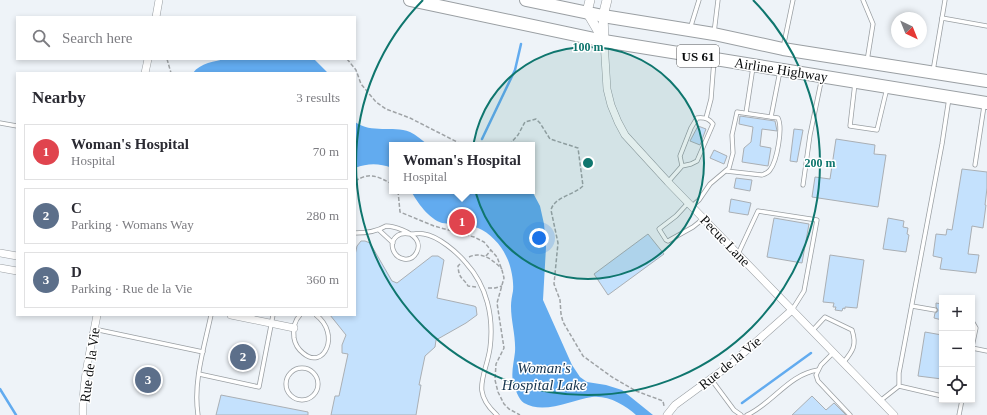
<!DOCTYPE html>
<meta charset="utf-8">
<style>
body{margin:0;font-family:"Times New Roman",serif;background:#f2f2f3;color:#2b2b33}
.controls{position:absolute;right:12px;bottom:12px;display:grid;overflow:hidden;border-radius:0px;box-shadow:0 2px 6px #0003}
.controls button{width:36px;height:36px;display:grid;place-items:center;padding:0;border:0;border-bottom:1px solid #e1e1e2;background:#fff;color:#2b2b33;font:20px sans-serif}
.compass{position:absolute;left:891px;top:12px;width:36px;height:36px;border-radius:50%;background:#fff;box-shadow:0 2px 6px #0003;rotate:137deg}
.you{position:absolute;left:539px;top:238px;width:14px;height:14px;margin:-10px;border:3px solid #fff;border-radius:50%;background:#1a73e8;box-shadow:0 0 0 6px #1a73e833}
.badge{display:grid;place-items:center;width:26px;height:26px;border-radius:50%;background:#1a73e8;color:#fff;font-size:13px;font-weight:700}
.pin{position:absolute;translate:-50% -50%;border:2px solid #fff;box-shadow:0 1px 4px #0006}
.popup{position:absolute;left:389px;top:142px;width:146px;height:52px;box-sizing:border-box;display:grid;place-content:center;border-radius:0px;background:#fff;filter:drop-shadow(0 1px 3px #0005);font-size:13px;white-space:nowrap;color:#7c7c81}
.popup b{font-size:15px;color:#2b2b33}
.popup::after{content:'';position:absolute;left:50%;top:100%;margin-left:-8px;border:8px solid transparent;border-top-color:#fff}
.list{margin:0;padding:0;list-style:none}
h2{display:flex;justify-content:space-between;align-items:center;height:52px;margin:0;padding:0 16px;font-size:17px}
h2 small{font-size:13px;font-weight:400;color:#7c7c81}
.list li{display:grid;grid-template-columns:26px 1fr auto;gap:12px;align-items:center;box-sizing:border-box;height:56px;margin:0 8px 8px;padding:0 8px;border:1px solid #e1e1e2;border-radius:0px}
.list b{display:block;font-size:15px;white-space:nowrap}
.list p{margin:0;font-size:13px;white-space:nowrap;color:#7c7c81}
.list em{font-size:13px;font-style:normal;color:#7c7c81}
.icon{flex:none;width:22px;height:22px;fill:none;stroke:currentColor;stroke-width:2;stroke-linecap:round;stroke-linejoin:round}
.map{position:relative;flex:none;width:987px;height:415px;overflow:hidden}
.search{position:absolute;background:#fff;box-shadow:0 2px 6px #0003;left:16px;top:16px;width:340px;height:44px;display:flex;align-items:center;gap:10px;box-sizing:border-box;padding:0 14px;border-radius:0px;color:#7c7c81;font-size:15px}
.panel{position:absolute;background:#fff;box-shadow:0 2px 6px #0003;left:16px;top:72px;width:340px;height:244px;border-radius:0px}
.map>svg:first-child{display:block}
.water{fill:#62abef}
.lines{fill:none;stroke-linecap:round;stroke-linejoin:round}
.stream{stroke:#62abef;stroke-width:2.5}
.building{fill:#c4e1fd;stroke:#aaafb4}
.service-casing{stroke:#9a9fa3;stroke-width:5}
.minor-casing{stroke:#9a9fa3;stroke-width:8}
.tertiary-casing{stroke:#9a9fa3;stroke-width:10}
.trunk-casing{stroke:#9a9fa3;stroke-width:14}
.path{stroke:#9fa3a6;stroke-width:1.5;stroke-dasharray:4 2;stroke-linecap:butt}
.service{stroke:#fff;stroke-width:3.5}
.minor{stroke:#fff;stroke-width:7}
.tertiary{stroke:#fff;stroke-width:9}
.trunk{stroke:#fff;stroke-width:12}
.ring{fill:none;stroke:#0f766e;stroke-width:2}
.labels{text-anchor:middle;dominant-baseline:central;stroke-width:3;stroke-linejoin:round;paint-order:stroke}
.shield{fill:#fff;stroke:#545556;stroke-width:1}
.shield-label{font-size:13px;font-weight:bold;fill:#0a0c0d}
.street-label{font-size:14px;fill:#0a0c0d;stroke:#fff}
.water-label{font-size:15px;font-style:italic;fill:#14334e;stroke:#fff}
.centre{fill:#0f766e;stroke:#fff;stroke-width:2}
.ring-label{font-size:12px;text-anchor:middle;font-weight:bold;fill:#0f766e;stroke:#fff;stroke-width:3;stroke-linejoin:round;paint-order:stroke}
</style>
<div class="map">
<svg width="987" height="415" viewBox="0 0 987 415">
<rect width="100%" height="100%" fill="#eef3f8"/>
<g class="water">
<path d="M226 59H314L328 73H193C200 63 215 61 226 59Z"/>
<path d="M355 122C372 134 392 125 410 132 416 135 422 140 428 145H392V168C379 163 368 163 355 168Z"/>
<path d="M411 191H532L540 206 544 224 546 247 543 300 572 365 580 377 587 382 606 385 622 390 653 415H636C625 405 608 395 592 397 572 400 544 415 524 403 519 400 515 389 513 382 511 373 514 361 515 352 516 336 511 322 511 306 511 301 512 296 513 291 514 281 511 265 506 256 501 245 489 232 478 228 473 226 466 225 461 224 455 223 448 224 442 223 429 219 417 202 411 191Z"/>
</g>
<g class="lines">
<g class="stream">
<path d="M482 139 515 70 521 44"/>
<path d="M0 389 16 415"/>
<path d="M742 403 811 353"/>
</g>
</g>
<g class="building">
<path d="M740 116 775 121 777 131 762 129 760 146 771 148 768 166 742 162 744 148 751 142 753 127 739 124Z"/>
<path d="M698 126 706 129 700 145 690 141Z"/>
<path d="M794 129 803 130 797 162 790 161Z"/>
<path d="M836 139 875 145 874 154 886 155 878 207 812 197 815 177 830 179Z"/>
<path d="M714 150 727 156 724 164 710 158Z"/>
<path d="M962 169 987 172V188L985 205H986L983 228 972 226 968 254 979 255 976 273 940 269 942 258 933 256 936 234 946 235 947 229 952 230Z"/>
<path d="M736 178 752 180 750 191 734 188Z"/>
<path d="M731 199 751 203 748 215 729 212Z"/>
<path d="M774 218 809 224 802 263 767 257Z"/>
<path d="M888 218 904 221 903 227 908 228 907 234 909 235 906 252 883 249Z"/>
<path d="M648 234 664 254 608 295 594 274Z"/>
<path d="M361 241H365L370 243 392 281 397 283 432 256H438L444 260 437 298 474 306 476 307 477 315 466 323 436 340 435 347 425 356 419 385H421L416 415H331L335 396H339L348 354 342 353V345L346 335 330 315H355V255L357 246Z"/>
<path d="M830 255 864 260 857 308 845 307V309L843 308 842 311 835 310 836 307H833L834 303 823 302Z"/>
<path d="M936 303 942 304V320L934 318 935 313 937 312 938 310 936 307Z"/>
<path d="M925 332 942 335V379L918 376Z"/>
<path d="M221 395 308 412V415H216Z"/>
<path d="M812 396 826 410 834 403 846 415H792Z"/>
</g>
<g class="lines">
<defs>
<g id="service">
<path d="M863 0 873 24 867 61"/>
<path d="M942 18 945 0"/>
<path d="M690 29 699 0"/>
<path d="M714 33 718 0"/>
<path d="M783 48 793 0"/>
<path d="M933 71 942 18 987 26"/>
<path d="M855 83 850 126 877 130 887 88"/>
<path d="M746 113 753 67"/>
<path d="M706 118 711 99 714 60"/>
<path d="M0 123 17 126"/>
<path d="M975 165 984 106"/>
<path d="M726 171 762 175C765 174 768 173 770 170 777 161 783 128 778 118L771 117"/>
<path d="M668 182 682 166 691 164 697 161 713 124C709 118 704 117 697 118L691 128 680 156 682 166"/>
<path d="M803 185 810 135 822 77"/>
<path d="M688 203 676 216 659 229 666 240 668 241 693 227 703 219"/>
<path d="M692 206 699 200 710 184 729 168 733 153 732 135 737 112 771 117 780 71"/>
<path d="M379 230 393 243"/>
<path d="M355 233C366 233 376 232 386 226 394 226 411 232 416 239 422 247 415 261 404 259 393 257 388 243 397 236 402 232 406 234 412 234 416 234 420 233 424 234 438 236 457 252 466 263 487 286 494 317 490 348 486 376 470 391 497 415"/>
<path d="M738 254 758 211 817 220 804 291 792 310"/>
<path d="M912 306 935 310"/>
<path d="M300 315C294 321 293 330 294 338 295 344 298 349 303 353 324 371 341 334 316 315"/>
<path d="M972 321 976 328 972 347"/>
<path d="M94 329 203 352"/>
<path d="M812 331 825 317 852 330C857 345 853 351 843 363"/>
<path d="M972 348 987 351"/>
<path d="M833 353 821 365 816 375 818 381 850 415"/>
<circle cx="302" cy="384" r="16"/>
<path d="M199 374 259 387 273 315"/>
<path d="M711 379 734 410 741 415"/>
<path d="M942 396 899 386V373L942 144 949 98"/>
<path d="M880 401 899 386"/>
<path d="M198 415C193 382 204 348 211 315"/>
<path d="M747 415C772 404 789 374 818 370"/>
<path d="M959 415 962 400"/>
</g>
<g id="minor">
<path d="M156 17 159 0"/>
<path d="M604 41 607 89 611 105 618 122 625 135 668 182 894 415"/>
<path d="M145 73 148 59"/>
<path d="M0 253 17 256"/>
<path d="M0 268 17 271"/>
<path d="M231 315 294 328"/>
<path d="M83 415C82 381 91 348 97 315"/>
<path d="M667 415 675 405 731 364 792 310"/>
</g>
<g id="tertiary">
<path d="M590 0 587 12 604 41"/>
<path d="M604 40 603 16 607 0"/>
</g>
<g id="trunk">
<path d="M410 0 604 41 987 103"/>
<path d="M526 0 603 16 714 34 783 49 987 81"/>
</g>
</defs>
<use href="#service" class="service-casing"/>
<use href="#minor" class="minor-casing"/>
<use href="#tertiary" class="tertiary-casing"/>
<use href="#trunk" class="trunk-casing"/>
<g class="path">
<path d="M167 59 171 73"/>
<path d="M347 59 356 70 361 84 376 102 386 109 410 118 463 145"/>
<path d="M509 145 518 135 525 122 536 119 540 123 550 139 578 148 583 186C574 195 554 197 551 210L558 243 554 284 560 300 561 314 563 322 583 356 612 377 636 391 663 401 664 406"/>
<path d="M355 181C370 172 377 176 392 184"/>
<path d="M398 191 400 212 434 226 474 237 484 242 497 257 502 270 504 278 497 303 504 348 496 364 495 380 498 392 504 404 509 409 520 415"/>
<path d="M486 256 491 250"/>
<path d="M469 257C482 251 493 260 502 269"/>
<path d="M460 264 458 266C459 280 463 277 468 286L476 287"/>
<path d="M488 288H495L502 286"/>
</g>
<use href="#service" class="service"/>
<use href="#minor" class="minor"/>
<use href="#tertiary" class="tertiary"/>
<use href="#trunk" class="trunk"/>
</g>
<circle cx="588" cy="163" r="116" fill="#0f766e" fill-opacity=".12"/>
<g class="ring">
<circle cx="588" cy="163" r="116"/>
<path d="M753 0A232 232 0 1 1 423 0"/>
</g>
<g class="labels">
<rect class="shield" x="677" y="45" width="42" height="22" rx="3"/>
<g class="shield-label">
<text x="698" y="56">US 61</text>
</g>
<g class="street-label">
<text transform="translate(781 70) rotate(9)">Airline Highway</text>
<text transform="translate(725 241) rotate(46)">Pecue Lane</text>
<text transform="translate(730 363) rotate(-39)">Rue de la Vie</text>
<text transform="translate(90 365) rotate(-82)">Rue de la Vie</text>
</g>
<g class="water-label">
<text x="544" y="368">Woman's<tspan x="544" dy="17">Hospital Lake</tspan></text>
</g>
</g>
<circle cx="588" cy="163" r="6" class="centre"/>
<g class="ring-label">
<text x="588" y="51">100 m</text>
<text x="820" y="167">200 m</text>
</g>
</svg>
<div class="controls">
<button>+</button>
<button>−</button>
<button><svg class="icon" aria-label="locate" viewBox="0 0 24 24"><circle cx="12" cy="12" r="6"/><path d="M12 2v4M12 18v4M2 12h4M18 12h4"/></svg></button>
</div>
<svg class="compass" viewBox="-18 -18 36 36"><path d="M0-13l5 13h-10z" fill="#e53935"/><path d="M0 13l5-13h-10z" fill="#7c7c81"/></svg>
<div class="you"></div>
<div class="pin badge" style="left:462px;top:222px;background:#e0444e">1</div>
<div class="popup"><b>Woman's Hospital</b>Hospital</div>
<div class="pin badge" style="left:243px;top:357px;background:#5c6f8a">2</div>
<div class="pin badge" style="left:148px;top:380px;background:#5c6f8a">3</div>
<div class="search"><svg class="icon" aria-label="search" viewBox="0 0 24 24"><circle cx="10" cy="10" r="6"/><path d="M15 15l6 6"/></svg>Search here</div>
<section class="panel">
<h2>Nearby<small>3 results</small></h2>
<ul class="list">
<li><span class="badge" style="background:#e0444e">1</span><div><b>Woman's Hospital</b><p>Hospital</p></div><em>70 m</em></li>
<li><span class="badge" style="background:#5c6f8a">2</span><div><b>C</b><p>Parking · Womans Way</p></div><em>280 m</em></li>
<li><span class="badge" style="background:#5c6f8a">3</span><div><b>D</b><p>Parking · Rue de la Vie</p></div><em>360 m</em></li>
</ul>
</section>
</div>
